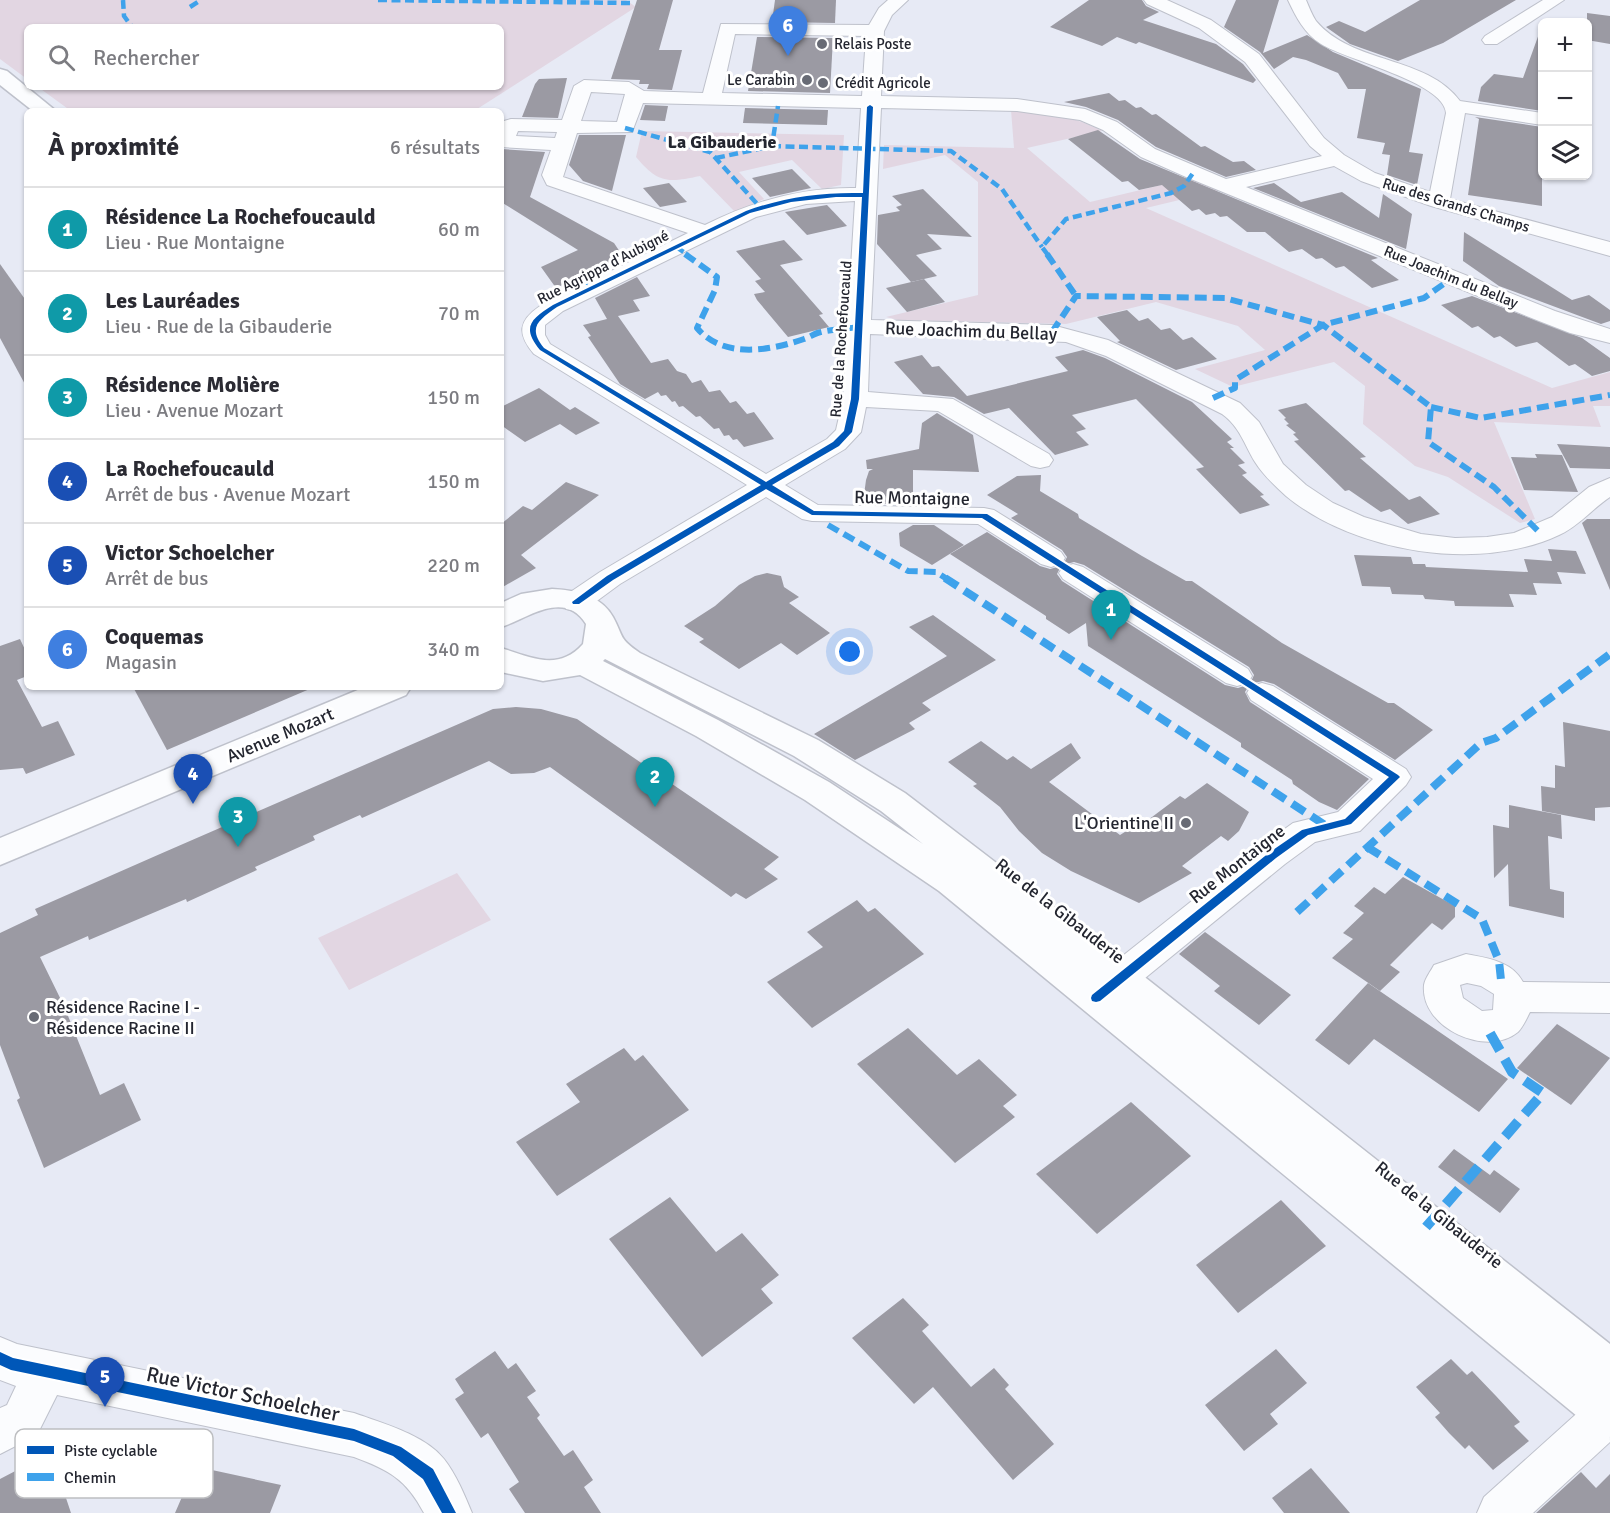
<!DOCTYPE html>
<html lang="fr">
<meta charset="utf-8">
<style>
body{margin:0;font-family:Signika,sans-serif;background:#f2f2f3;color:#2b2b33}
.controls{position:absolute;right:18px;top:18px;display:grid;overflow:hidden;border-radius:9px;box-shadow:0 2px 4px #0004}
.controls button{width:54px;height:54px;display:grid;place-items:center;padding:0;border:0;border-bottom:2px solid #e1e1e2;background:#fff;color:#2b2b33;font:30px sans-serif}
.you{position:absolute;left:850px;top:652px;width:21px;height:21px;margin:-15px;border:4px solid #fff;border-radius:50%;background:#1a73e8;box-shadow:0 0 0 9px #1a73e833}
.badge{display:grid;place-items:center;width:39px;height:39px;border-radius:50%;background:#686b75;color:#fff;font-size:20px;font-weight:700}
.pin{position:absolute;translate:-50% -50px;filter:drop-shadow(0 2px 3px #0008)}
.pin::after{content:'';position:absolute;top:32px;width:21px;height:18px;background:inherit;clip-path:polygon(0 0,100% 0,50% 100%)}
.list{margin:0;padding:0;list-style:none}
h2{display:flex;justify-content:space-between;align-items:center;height:78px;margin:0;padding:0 24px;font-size:26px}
h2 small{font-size:20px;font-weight:400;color:#7c7c81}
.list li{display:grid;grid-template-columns:39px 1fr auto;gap:18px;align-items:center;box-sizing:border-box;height:84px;padding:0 24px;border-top:2px solid #e1e1e2}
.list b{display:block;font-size:22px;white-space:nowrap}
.list p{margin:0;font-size:20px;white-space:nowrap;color:#7c7c81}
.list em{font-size:20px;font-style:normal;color:#7c7c81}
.icon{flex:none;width:33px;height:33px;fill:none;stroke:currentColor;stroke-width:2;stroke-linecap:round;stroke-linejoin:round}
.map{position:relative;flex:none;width:1610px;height:1513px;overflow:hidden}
.search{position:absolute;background:#fff;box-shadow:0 2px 4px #0004;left:24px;top:24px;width:480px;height:66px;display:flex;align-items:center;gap:15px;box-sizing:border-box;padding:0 21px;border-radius:9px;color:#7c7c81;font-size:22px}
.panel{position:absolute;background:#fff;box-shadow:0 2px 4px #0004;left:24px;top:108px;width:480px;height:582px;border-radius:9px}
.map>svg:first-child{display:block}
.green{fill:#e2d6e2}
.building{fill:#9b9aa3}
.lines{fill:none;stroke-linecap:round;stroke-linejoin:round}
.minor-casing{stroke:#bec1cb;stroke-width:2}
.tertiary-casing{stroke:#bec1cb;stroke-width:3}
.minor{fill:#fbfcfe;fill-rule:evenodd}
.tertiary{fill:#fbfcfe;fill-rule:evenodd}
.quiet-far3{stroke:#3ea2eb;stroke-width:4.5;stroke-dasharray:9 4.5;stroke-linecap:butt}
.quiet-far2{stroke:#3ea2eb;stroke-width:6;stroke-dasharray:12 6;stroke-linecap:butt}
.quiet-far1{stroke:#3ea2eb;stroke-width:8;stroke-dasharray:15 8;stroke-linecap:butt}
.quiet{stroke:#3ea2eb;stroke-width:10;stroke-dasharray:20 10;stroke-linecap:butt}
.cycleway-casing{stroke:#fff;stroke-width:4}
.cycleway{fill:#0057b8;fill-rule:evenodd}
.poi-dot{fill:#686b75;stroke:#fff;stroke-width:2}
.labels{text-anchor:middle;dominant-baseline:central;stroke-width:6;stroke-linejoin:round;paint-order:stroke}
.far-poi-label{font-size:15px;fill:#242630;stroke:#fff;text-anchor:start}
.far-street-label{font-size:15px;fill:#242630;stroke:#fff}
.far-quarter-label{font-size:18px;font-weight:bold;fill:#242630;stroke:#fff}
.street-label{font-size:18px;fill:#242630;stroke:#fff}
.poi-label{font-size:18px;fill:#242630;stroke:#fff;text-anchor:end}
.near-street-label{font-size:21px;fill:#242630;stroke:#fff}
.key{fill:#fff;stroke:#bdbec1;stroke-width:1.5}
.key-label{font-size:16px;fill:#242630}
</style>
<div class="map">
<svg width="1610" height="1513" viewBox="0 0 1610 1513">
<rect width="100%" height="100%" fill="#e7eaf5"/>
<g class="green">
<path d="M0 0H626L636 7 474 111H71L38 87H501V27H27V79L0 59Z"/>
<path d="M1011 110C1043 113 1073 115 1102 131L1027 148 1090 202 1191 178 1221 190 1146 208 1552 388 1610 372V406H1593L1601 427 1494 422 1535 519 1520 523 1448 477 1415 466 1363 424 1365 386 1334 362 1233 387 1195 369 1265 350 1238 326 1156 302 1066 324 898 320 886 317 978 295V182L945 155 883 169 884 145 1014 148Z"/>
<path d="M642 131 844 135 841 185 822 189 792 160 739 172 764 199 735 212 700 176C667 183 658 183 636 157Z"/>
<path d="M457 873 491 920 349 990 318 938Z"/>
</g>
<g class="building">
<path d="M637 0H673L659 50H682L672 90 647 89 649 84H639L640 80 611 79Z"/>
<path d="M775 0H836L835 23 772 22Z"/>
<path d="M1089 0H1142L1146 6 1159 12 1143 20 1216 44 1243 64 1256 80 1253 83 1139 42 1136 44 1117 37 1102 46 1050 27Z"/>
<path d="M1236 0H1279L1263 53 1307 35 1333 52 1421 89 1409 152 1423 154 1417 185 1387 175 1390 155 1382 154 1385 143 1357 138 1366 89H1348L1338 73 1306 60 1293 57 1274 69 1260 52 1224 27Z"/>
<path d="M1420 0H1516L1443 43 1398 61 1350 44 1326 27 1339 21 1365 32Z"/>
<path d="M1587 13 1610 16V44L1587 40Z"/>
<path d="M1540 31 1542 32V111L1478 101 1481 87 1494 74 1523 78Z"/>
<path d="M757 37 833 38 830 93 748 91Z"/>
<path d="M567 78 558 118 522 117 535 84 539 79Z"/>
<path d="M1109 93 1119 101 1125 100 1136 108 1141 107 1152 115 1156 114 1201 147 1205 146 1233 162 1244 161 1256 170 1226 177 1156 147 1118 120 1086 107 1064 102Z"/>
<path d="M645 105 668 106 665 121 640 120Z"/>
<path d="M745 108 828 110 827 125 743 123Z"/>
<path d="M1475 117 1542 127V206L1468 195 1479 119Z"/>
<path d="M1098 130 1140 159 1378 258 1371 260 1399 280 1372 288 1344 266 1336 268 1322 258 1316 259 1302 249 1289 252 1265 232H1247L1227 216 1220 217 1215 213 1206 215 1199 209 1192 211 1162 185 1139 190 1128 181 1122 182 1068 139Z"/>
<path d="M579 135H626L612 191 583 181 569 165Z"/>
<path d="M501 149 545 152 530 197 614 243 626 261 585 281 582 276 556 288 541 267 578 250 501 202Z"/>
<path d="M792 169 811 188 770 197 752 178Z"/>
<path d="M669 183 687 202 660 207 643 188Z"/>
<path d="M1274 183 1301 202 1342 192 1379 218 1383 194 1412 214 1406 249 1253 188Z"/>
<path d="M923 189 972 237 927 234 942 249 916 255 937 276 911 282 877 244 878 215 900 211 896 207 902 205 892 196Z"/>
<path d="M827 205 847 226 807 235 785 212Z"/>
<path d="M1464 232 1572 300 1589 295 1610 310V321L1601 324 1499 286 1463 261Z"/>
<path d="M784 240 803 260 780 265 823 314 819 315 829 327 788 337 757 300 754 294 765 292 755 281 761 279 736 251Z"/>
<path d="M0 264 27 302V388L0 338Z"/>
<path d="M637 277 650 296 633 300 640 311 618 316 651 363 668 359 677 371 686 374 692 383 701 380 709 392 720 390 730 403 736 401 747 414 754 412 774 439 744 447 737 439 733 440 729 435 724 436 719 428 714 429 700 416 696 417 683 406 679 407 675 401 672 402 666 395 661 396 658 392 645 399 620 384 588 337 591 336 583 325 607 319 595 298Z"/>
<path d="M924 279 945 302 907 312 886 288Z"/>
<path d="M1472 296 1582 338 1610 358V371L1592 376 1575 364 1569 366 1537 342 1516 347 1500 336 1494 338 1478 326 1472 328 1441 305Z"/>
<path d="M1127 310 1139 321 1148 318 1161 330 1170 328 1183 340 1192 337 1217 359 1176 370 1117 342 1120 341 1097 317Z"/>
<path d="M1083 350 1105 358 1192 402 1232 439 1227 442 1234 448H1230L1245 463 1238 465 1247 473 1242 475 1264 495 1260 496 1270 505 1240 514 1196 469 1204 467 1136 399 1072 415 1086 429 1076 432 1089 445 1055 455 1009 408 984 414 954 397 923 394 894 362 922 355 932 367 939 366 967 396 1068 371 1055 357Z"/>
<path d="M539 388 570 410 575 407 600 423 576 435 560 424 525 442 501 425V407Z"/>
<path d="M1306 403 1366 457 1360 458 1409 500 1420 496 1440 514 1408 524 1390 509 1381 512 1349 490 1345 491 1294 441 1299 440 1293 434 1296 433 1286 425 1289 424 1284 419 1286 418 1278 410Z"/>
<path d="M937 413 973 435 979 472 913 470V504H867L868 497 864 495 866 480 869 471 873 469H867L866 460 919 449 922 423Z"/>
<path d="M1557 444 1610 447V469L1570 468Z"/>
<path d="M1535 454 1562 455 1578 492 1524 490 1511 457 1537 458Z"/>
<path d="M1041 475 1040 491 1078 514 1079 518 1142 556 1186 581H1192L1282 643 1388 703H1394L1433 730 1395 760 1274 684 1263 681 1250 684 1245 692 1250 702 1369 779 1337 810 1319 802 1293 784 1292 780 1241 747V743L1088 646 1086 623 1069 634 1046 619V616L950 554 987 532 1040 566 1050 569 1061 566 1057 574 1062 581 1225 685 1238 688 1250 684 1254 675 1249 667 1084 565 1074 562 1063 565 1067 557 1062 550 1011 518 1018 514 987 495 1017 476Z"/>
<path d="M566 482 599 495 521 555 536 568 501 588V524L523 506 532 510Z"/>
<path d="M1587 519H1610V590L1582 523Z"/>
<path d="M913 525H934L964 545 932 565 900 546 899 533Z"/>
<path d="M1548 549 1576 551 1586 574 1557 572 1562 584 1533 583 1537 595 1509 594 1514 607 1455 606 1454 601 1425 599 1423 595 1392 594 1390 587 1362 586 1354 555 1411 557 1413 564H1425L1426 567 1528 572 1524 559 1552 561Z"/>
<path d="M767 573 781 576 784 587 799 597 789 603 830 633 797 655 781 643 739 669 699 642 704 639 684 626 715 606 739 585 755 576Z"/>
<path d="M933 615 996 660 922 703 931 710 909 723 915 729 855 760 814 734 947 656 909 627Z"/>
<path d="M20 639 27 654V676L17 680 42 727 58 721 75 755 26 774 23 768 0 770V646Z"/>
<path d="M133 687H312V688L167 750Z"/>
<path d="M516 707 541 709 577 719 779 857 764 869 778 879 746 899 736 893 731 897 550 767 534 773 511 774 489 761 362 818 360 815 313 836 315 840 255 867 257 870 187 902 186 899 89 940 88 936 40 957 64 1006 100 1095 124 1083 141 1120 44 1168 17 1100 20 1098 0 1045V933L38 915 35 909 160 854 493 709Z"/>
<path d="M1563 722 1610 731V807L1595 808V821L1542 811 1541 786 1555 788V765L1565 767Z"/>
<path d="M981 741 1007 760 1013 756 1031 769 1071 743 1081 758 1049 782 1120 835 1128 830 1132 832 1180 796 1185 799 1207 783 1249 812 1239 831 1228 841 1221 836 1182 866 1192 873 1139 903 1071 871 1042 853 1019 831 1000 807 973 786 977 784 948 762Z"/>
<path d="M1509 805 1561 815 1562 839 1548 836 1550 889 1564 892V918L1509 906 1508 864 1494 878 1493 825 1509 828Z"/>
<path d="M1403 877 1455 906V917L1442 930 1432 923 1390 965 1400 972 1380 991 1332 958 1353 939 1343 933 1364 913 1354 906 1374 887 1385 894Z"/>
<path d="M857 900 868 912 875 908 924 954 812 1028 767 982 823 947 807 932Z"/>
<path d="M1205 932 1291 995 1259 1025 1214 991 1220 986 1179 954Z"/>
<path d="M1368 983 1508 1079 1479 1112 1374 1039 1349 1065 1315 1040Z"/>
<path d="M1557 1024 1610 1058 1571 1105 1517 1068Z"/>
<path d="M908 1028 957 1075 979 1059 1017 1095 1003 1106 1015 1117 955 1163 857 1064Z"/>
<path d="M624 1048 635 1061 643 1055 689 1110 557 1196 516 1142 580 1102 566 1084Z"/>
<path d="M1131 1102 1191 1156 1097 1234 1036 1174Z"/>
<path d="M1454 1149 1490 1175 1494 1170 1520 1189 1500 1213 1438 1167Z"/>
<path d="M670 1197 716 1252 742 1233 779 1275 761 1289 773 1303 702 1357 609 1239Z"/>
<path d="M1281 1200 1326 1246 1238 1313 1196 1265Z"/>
<path d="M903 1298 929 1325 922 1331 971 1387 994 1368 1009 1385 1005 1389 1054 1444 1013 1480 933 1387 914 1404 852 1338Z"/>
<path d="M1276 1349 1307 1383 1270 1414 1278 1424 1244 1451 1205 1405Z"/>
<path d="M495 1351 508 1369 516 1363 536 1391 527 1397 540 1415 537 1418 564 1456 573 1450 593 1480 584 1487 601 1513H525L509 1489 519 1482 488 1433 481 1438 455 1399 464 1393 455 1379Z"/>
<path d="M1451 1359 1467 1375 1472 1371 1496 1396 1520 1422 1514 1426 1529 1441 1493 1470 1469 1445 1465 1449 1449 1433 1435 1417 1440 1413 1416 1387Z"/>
<path d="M44 1456 51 1478 58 1474 71 1513H0V1479Z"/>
<path d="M1311 1468 1350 1513H1284L1272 1498Z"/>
<path d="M212 1470 281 1485 270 1513H175L188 1483 204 1487Z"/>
<path d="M1581 1472 1596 1488 1610 1474V1513H1536Z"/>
</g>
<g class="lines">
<defs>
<g id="minor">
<path d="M888 0H908L892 15 884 31 881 96 1017 99 1085 109 1117 122 1155 149 1226 179 1322 156 1310 146 1245 62 1199 28 1147 4 1144 0H1167L1211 20 1259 54 1324 138 1344 155 1375 173 1430 192 1446 113C1444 82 1346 60 1321 44 1304 33 1296 17 1288 0H1306C1309 7 1312 15 1316 21 1353 65 1426 55 1460 101L1542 113V125L1465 113 1450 199 1610 242V256L1431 206 1361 181 1334 166 1246 187 1555 311 1610 329V343L1570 333 1539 321 1186 177 1141 157 1103 130 1080 120 1017 111 881 108 871 320 1052 325 1108 340 1240 403 1259 422 1283 464 1306 485 1333 503 1364 517 1421 534 1455 538 1487 537 1514 533 1552 517 1589 487 1610 478V497C1592 509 1579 526 1559 535 1479 573 1354 552 1286 496 1275 486 1263 475 1255 462 1244 444 1240 427 1222 414L1106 356 1066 342 870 334 868 392 953 399 1049 454 1053 460 1049 466 1040 468 1031 466 938 411 866 407 861 432 845 449 785 485 818 505 984 508 994 510 1061 552 1065 558 1061 564 1051 567 1041 564 978 524 812 521 802 519 766 497 620 584 586 609 576 611 566 609 562 602 566 595 600 572 747 485 534 354C517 334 518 321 540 306L688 233 547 185 542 175 551 150 501 147V125L504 121 511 119 562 120 574 86 584 80 629 82 644 91 703 93 721 24 869 25 879 8ZM735 34 866 36 862 96 722 93ZM591 92 625 94 617 122 581 121ZM643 103 861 108 856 188C802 187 753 201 705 225L563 177 577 133 632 132ZM518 131 557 132 555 138 516 136ZM855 201 843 399 836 430 827 439 766 474 550 344 545 335V325L563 311 756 217 806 204Z"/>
<path d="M1543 0H1564L1497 44H1485L1482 40 1485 36Z"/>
<path d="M1073 564 1083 567 1248 669 1252 676 1248 683 1237 686 1226 683 1063 579 1059 573 1063 567Z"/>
<path d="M1262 683 1273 686 1406 769 1411 777 1406 785 1360 831 1315 842 1285 864 1112 1005 1099 1010 1086 1005 1081 995 1086 985 1261 846 1293 823 1338 812 1373 779 1251 700 1247 693 1251 686Z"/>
<path d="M1466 954C1487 958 1512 961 1523 982L1610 983V1013L1530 1012C1527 1018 1523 1027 1518 1032 1487 1058 1420 1028 1424 985 1425 978 1431 971 1434 965ZM1467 983 1481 986 1494 994 1493 1010 1482 1011 1463 998 1460 985Z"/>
<path d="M0 1337 17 1344 354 1413C382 1423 425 1435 444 1459 456 1474 465 1496 472 1513H424C406 1479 389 1470 354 1457L57 1395 37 1435 0 1454V1408L7 1405 16 1386 0 1380Z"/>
<path d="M1609 1391 1610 1442 1533 1513H1477L1484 1497 1594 1398Z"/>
</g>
<g id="tertiary">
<path d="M0 69 7 71 56 111H33L0 85Z"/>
<path d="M552 589C575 590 601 595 613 617 624 637 618 638 640 653L818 740 905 793 1132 967 1610 1344V1437L1594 1430 939 891 805 800 696 736 580 675 543 681 501 672V648C531 657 558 672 583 644L586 624C564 588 525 620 501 627V603L521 594ZM605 659 794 756 881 811 923 844 829 782 718 720 603 661Z"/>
<path d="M365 687H411L406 695 0 865V838Z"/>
</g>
</defs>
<use href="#minor" class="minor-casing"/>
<use href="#tertiary" class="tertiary-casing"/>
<use href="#minor" class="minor"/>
<use href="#tertiary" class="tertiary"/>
<g class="quiet-far3">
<path d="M123 0 124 16 132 27"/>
<path d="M378 0 631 3"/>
<path d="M190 7 201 0"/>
<path d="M625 128 710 152 760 207"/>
<path d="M772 146 951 151 1002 189 1042 247"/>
<path d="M716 158 772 146 778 106"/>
<path d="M676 247 688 255"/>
<path d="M1048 255 1042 247 1066 219 1171 193 1184 186 1193 173"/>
</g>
<g class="quiet-far2">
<path d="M685 254 717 277 715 290 697 328C723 359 769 351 804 339 810 337 815 333 821 332 833 329 846 329 858 327"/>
<path d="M1047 254 1076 296"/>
<path d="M578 277 595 286"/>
<path d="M1052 332 1076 296 1225 298 1323 325 1431 407 1428 442 1494 487 1540 533"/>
<path d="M1213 398 1235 388V380L1323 325 1424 298 1452 278"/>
<path d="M1431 407 1481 418 1610 395"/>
<path d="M828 525 908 571 936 572 947 579"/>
</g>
<g class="quiet-far1">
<path d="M945 578 1328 827"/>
<path d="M1367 847 1482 919 1499 961 1501 980"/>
<path d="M1297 912 1481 743 1496 738 1610 654"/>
</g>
<path class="quiet" d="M1426 1227 1543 1093 1512 1072 1486 1026"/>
<defs>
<g id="cycleway">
<path d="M870 105 873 107 859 399 852 432 839 446 772 485 814 511 987 514 1398 775 1400 777 1351 824 1308 835 1276 858 1100 1001 1096 1002 1092 1001 1091 998 1092 995 1270 852 1302 830 1345 819 1389 777 982 518 812 515 766 489 613 580 579 604H573L572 602 607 576 761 485 540 350C521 327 531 319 553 305L746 211C784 197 822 192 863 193L867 107ZM836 197H862L851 399 844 431 833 442 766 482 544 348C527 327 539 320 557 307L750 213 791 202Z"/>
<path d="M0 1352 13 1358 354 1429 401 1447 433 1469 456 1513H442L423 1479 393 1456 354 1441 11 1370 0 1365Z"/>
</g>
</defs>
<use href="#cycleway" class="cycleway-casing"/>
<use href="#cycleway" class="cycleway"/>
</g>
<g class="poi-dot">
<circle cx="822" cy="44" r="6"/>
<circle cx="807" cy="80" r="6"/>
<circle cx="823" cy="83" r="6"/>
<circle cx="1186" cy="823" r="6"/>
<circle cx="34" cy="1017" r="6"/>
</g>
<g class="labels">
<g class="far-poi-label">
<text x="834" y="44">Relais Poste</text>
<text x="795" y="80" text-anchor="end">Le Carabin</text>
<text x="835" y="83">Crédit Agricole</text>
</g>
<g class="far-street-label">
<text transform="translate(1456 205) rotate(17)">Rue des Grands Champs</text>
<text transform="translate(603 267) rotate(-27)">Rue Agrippa d'Aubigné</text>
<text transform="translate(1451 277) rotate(22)">Rue Joachim du Bellay</text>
<text transform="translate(841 339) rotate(-86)">Rue de la Rochefoucauld</text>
</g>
<g class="far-quarter-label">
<text x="722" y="142">La Gibauderie</text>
</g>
<g class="street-label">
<text transform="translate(971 331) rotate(2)">Rue Joachim du Bellay</text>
<text transform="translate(912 498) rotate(1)">Rue Montaigne</text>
<text transform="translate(280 735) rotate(-23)">Avenue Mozart</text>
<text transform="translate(1237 864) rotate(-38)">Rue Montaigne</text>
<text transform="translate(1060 911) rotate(38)">Rue de la Gibauderie</text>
<text transform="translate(1439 1215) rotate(39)">Rue de la Gibauderie</text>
</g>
<g class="poi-label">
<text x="1174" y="823">L'Orientine II</text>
<text x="46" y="1007" text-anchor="start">Résidence Racine I -<tspan x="46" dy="21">Résidence Racine II</tspan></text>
</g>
<g class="near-street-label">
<text transform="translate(243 1394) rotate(12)">Rue Victor Schoelcher</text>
</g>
</g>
<rect x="15" y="1429" width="198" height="69" rx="9" class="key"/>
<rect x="27" y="1446" width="27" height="8" fill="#0057b8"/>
<rect x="27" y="1473" width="27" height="8" fill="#3ea2eb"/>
<g class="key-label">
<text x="64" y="1456">Piste cyclable</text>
<text x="64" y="1483">Chemin</text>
</g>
</svg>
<div class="controls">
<button>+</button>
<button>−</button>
<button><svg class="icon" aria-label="layers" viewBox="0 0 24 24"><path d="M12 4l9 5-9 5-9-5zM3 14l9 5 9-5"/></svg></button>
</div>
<div class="you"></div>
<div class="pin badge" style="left:1111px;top:640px;background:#0f9aa8">1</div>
<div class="pin badge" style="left:655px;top:807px;background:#0f9aa8">2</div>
<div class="pin badge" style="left:238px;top:847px;background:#0f9aa8">3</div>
<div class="pin badge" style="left:193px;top:804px;background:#1a4fb4">4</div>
<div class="pin badge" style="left:105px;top:1407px;background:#1a4fb4">5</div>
<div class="pin badge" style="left:788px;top:56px;background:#3f7fe0">6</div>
<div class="search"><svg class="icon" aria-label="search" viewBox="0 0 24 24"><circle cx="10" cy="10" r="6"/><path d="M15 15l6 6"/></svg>Rechercher</div>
<section class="panel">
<h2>À proximité<small>6 résultats</small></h2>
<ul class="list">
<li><span class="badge" style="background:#0f9aa8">1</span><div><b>Résidence La Rochefoucauld</b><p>Lieu · Rue Montaigne</p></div><em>60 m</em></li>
<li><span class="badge" style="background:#0f9aa8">2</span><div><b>Les Lauréades</b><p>Lieu · Rue de la Gibauderie</p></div><em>70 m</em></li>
<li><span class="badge" style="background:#0f9aa8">3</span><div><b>Résidence Molière</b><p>Lieu · Avenue Mozart</p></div><em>150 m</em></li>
<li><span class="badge" style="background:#1a4fb4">4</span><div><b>La Rochefoucauld</b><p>Arrêt de bus · Avenue Mozart</p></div><em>150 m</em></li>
<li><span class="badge" style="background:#1a4fb4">5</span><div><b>Victor Schoelcher</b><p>Arrêt de bus</p></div><em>220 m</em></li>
<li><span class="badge" style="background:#3f7fe0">6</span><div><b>Coquemas</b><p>Magasin</p></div><em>340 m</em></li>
</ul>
</section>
</div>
